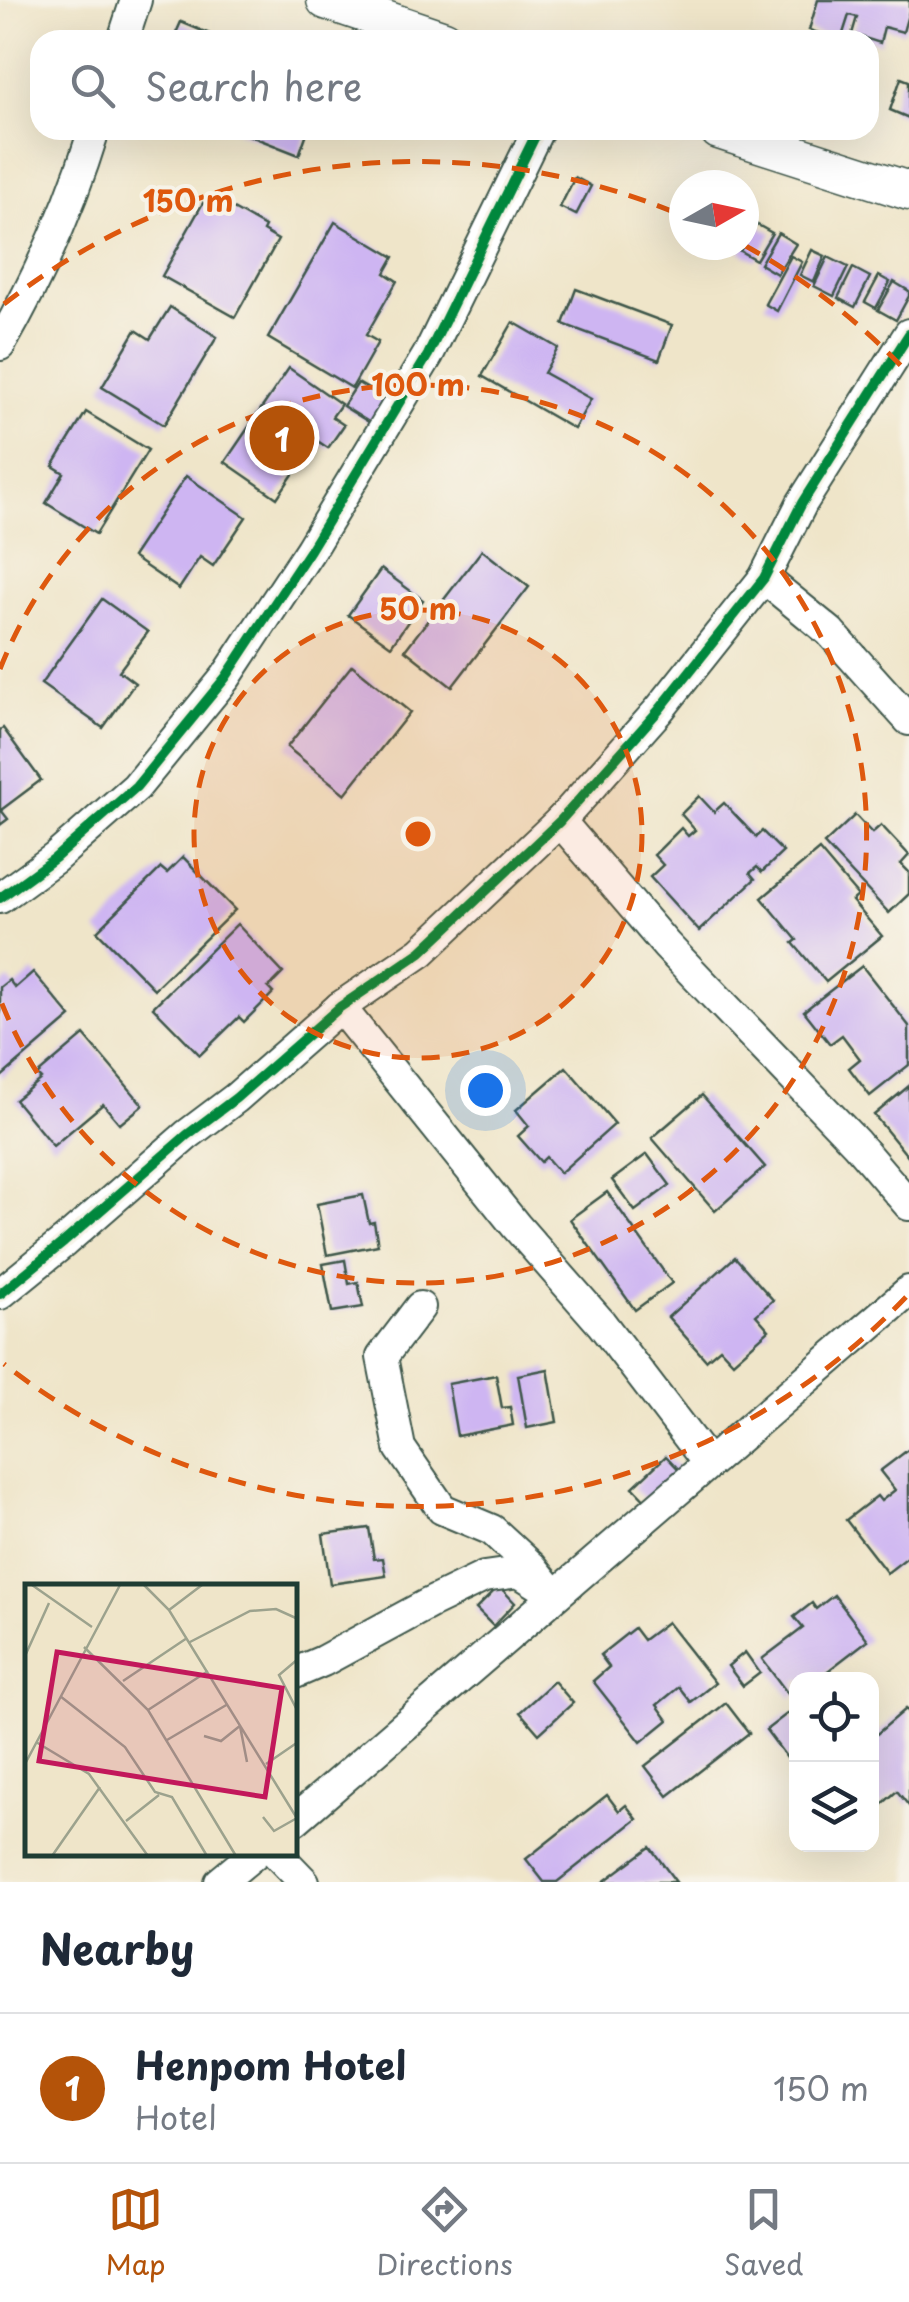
<!DOCTYPE html>
<style>
body{margin:0;font-family:"Playpen Sans",sans-serif;background:#f6f6f7;color:#1f2937}
.controls{position:absolute;right:30px;bottom:30px;display:grid;overflow:hidden;border-radius:20px;box-shadow:0 10px 40px #0002}
.controls button{width:90px;height:90px;display:grid;place-items:center;padding:0;border:0;border-bottom:2px solid #e0e1e3;background:#fff;color:#1f2937;font:50px sans-serif}
.compass{position:absolute;left:669px;top:170px;width:90px;height:90px;border-radius:50%;background:#fff;box-shadow:0 10px 40px #0002;rotate:81deg}
.you{position:absolute;left:485px;top:1090px;width:35px;height:35px;margin:-25px;border:8px solid #fff;border-radius:50%;background:#1a73e8;box-shadow:0 0 0 15px #1a73e833}
.badge{display:grid;place-items:center;width:65px;height:65px;border-radius:50%;background:#b45309;color:#fff;font-size:32px;font-weight:700}
.pin{position:absolute;translate:-50% -50%;border:5px solid #fff;box-shadow:0 2px 10px #0006}
.list{margin:0;padding:0;list-style:none}
h2{display:flex;justify-content:space-between;align-items:center;height:130px;margin:0;padding:0 40px;font-size:42px}
h2 small{font-size:32px;font-weight:400;color:#747a83}
.list li{display:grid;grid-template-columns:65px 1fr auto;gap:30px;align-items:center;box-sizing:border-box;height:150px;padding:0 40px;border-top:2px solid #e0e1e3}
.list b{display:block;font-size:38px;white-space:nowrap}
.list p{margin:0;font-size:32px;white-space:nowrap;color:#747a83}
.list em{font-size:32px;font-style:normal;color:#747a83}
.icon{flex:none;width:55px;height:55px;fill:none;stroke:currentColor;stroke-width:2;stroke-linecap:round;stroke-linejoin:round}
.map{position:relative;flex:none;width:909px;height:1882px;overflow:hidden}
.search{position:absolute;background:#fff;box-shadow:0 10px 40px #0002;left:30px;right:30px;top:30px;height:110px;display:flex;align-items:center;gap:25px;box-sizing:border-box;padding:0 35px;border-radius:30px;color:#747a83;font-size:38px}
.sheet{height:280px;background:#fff}
nav{display:flex;justify-content:space-around;align-items:center;box-sizing:border-box;height:140px;border-top:2px solid #e0e1e3;background:#fff;font-size:28px;color:#747a83}
nav a{display:grid;justify-items:center;gap:5px}
nav .on{color:#b45309}
.map>svg:first-child{display:block}
.building{fill:#ceb5f2}
.lines{fill:none;stroke-linecap:round;stroke-linejoin:round}
.minor-casing{stroke:#3e564a;stroke-width:34}
.tertiary-casing{stroke:#3e564a;stroke-width:41}
.minor{stroke:#fff;stroke-width:30}
.tertiary{stroke:#fff;stroke-width:38}
.cycleway-casing{stroke:#f7f3e8;stroke-width:16}
.cycleway{stroke:#00873e;stroke-width:10}
.ring{fill:none;stroke:#de580e;stroke-width:5;stroke-dasharray:18 12}
.inset-road{fill:none;stroke:#9ca28d;stroke-width:2.5}
.view{fill:#c2185b;fill-opacity:0.15;stroke:#c2185b;stroke-width:5}
.inset-edge{fill:none;stroke:#1f3d34;stroke-width:5}
.centre{fill:#de580e;stroke:#f7f3e8;stroke-width:5}
.ring-label{font-size:30px;text-anchor:middle;font-weight:bold;fill:#de580e;stroke:#f7f3e8;stroke-width:8;stroke-linejoin:round;paint-order:stroke}
</style>
<div class="map">
<svg width="909" height="1882" viewBox="0 0 909 1882">
<rect width="100%" height="100%" fill="#f7f3e8"/>
<filter id="ink" filterUnits="userSpaceOnUse"><feTurbulence type="fractalNoise" baseFrequency=".01" numOctaves="2"/><feDisplacementMap in="SourceGraphic" scale="20" xChannelSelector="R" yChannelSelector="G"/><feConvolveMatrix kernelMatrix="1 2 1 2 8 2 1 2 1" color-interpolation-filters="sRGB"/></filter>
<filter id="wash" filterUnits="userSpaceOnUse"><feTurbulence type="fractalNoise" baseFrequency=".0048" numOctaves="4" result="noise"/><feDisplacementMap in="SourceGraphic" scale="40" xChannelSelector="R" yChannelSelector="G"/><feGaussianBlur stdDeviation="2.25" result="paint"/><feColorMatrix in="noise" values="0 0 0 0 0 0 0 0 0 0 0 0 0 0 0 0 0 1.4 0 .05"/><feComposite in="paint" operator="in"/></filter>
<g filter="url(#wash)">
<rect width="100%" height="100%" fill="#efe5c9"/>
<g id="blocks">
<g class="building">
<path d="M818 0H909V11L903 32 884 27 880 43 852 34 857 17 849 15 841 40 809 30Z"/>
<path d="M181 22 224 40H173Z"/>
<path d="M901 78 909 81V118L890 110Z"/>
<path d="M235 130H308L299 155Z"/>
<path d="M575 177 591 186 576 215 560 207Z"/>
<path d="M221 202 265 227 263 231 278 240 235 317 162 276 203 203 216 210Z"/>
<path d="M335 222 394 257 385 273 397 281 366 335 378 342 352 388 268 338Z"/>
<path d="M756 224 772 233 756 260 740 251Z"/>
<path d="M778 233 796 244 777 274 760 264Z"/>
<path d="M812 250 825 256 814 282 800 275Z"/>
<path d="M791 256 802 262 777 311 765 304Z"/>
<path d="M828 257 848 267 834 296 814 286Z"/>
<path d="M853 268 870 277 855 307 838 298Z"/>
<path d="M879 276 890 282 876 308 865 302Z"/>
<path d="M894 282 909 291V296L896 320 878 310Z"/>
<path d="M576 289 672 325 659 360 563 324Z"/>
<path d="M170 307 217 337 164 425 102 387 136 330 150 339Z"/>
<path d="M513 322 558 348 544 373 591 399 574 429 482 376Z"/>
<path d="M289 368 341 404 332 417 344 425 328 448 316 440 277 498 225 462Z"/>
<path d="M358 383 387 400 372 424 343 406Z"/>
<path d="M86 412 148 450 96 534 46 503 64 473 53 466Z"/>
<path d="M186 476 246 517 213 566 200 557 179 589 132 557Z"/>
<path d="M482 550 529 587 452 687 405 650Z"/>
<path d="M381 569 423 600 391 646 348 615Z"/>
<path d="M102 599 148 632 119 671 135 683 103 728 41 684Z"/>
<path d="M352 665 410 712 345 794 287 747Z"/>
<path d="M3 728 41 780 1 810 8 819 0 825V730Z"/>
<path d="M699 796 714 812 724 803 756 837 762 831 783 852 762 872 757 867 750 873 755 879 699 931 650 877 663 865 654 855 681 828 688 836 695 830 681 814Z"/>
<path d="M855 815 872 833 881 825 909 855 901 864 909 872V894L889 913 824 844Z"/>
<path d="M819 850 858 896 852 901 882 936 826 982 793 943 797 940 762 898Z"/>
<path d="M183 857 235 910 154 989 97 931 161 868 167 873Z"/>
<path d="M237 924 283 973 268 988 273 993 244 1022 239 1017 200 1055 153 1007Z"/>
<path d="M862 966 909 1026V1065L870 1096 849 1068 860 1059 842 1035 830 1044 804 1011Z"/>
<path d="M33 972 71 1017 0 1078V987L9 980 15 988Z"/>
<path d="M84 1035 143 1105 120 1124 103 1104 53 1146 15 1100 41 1079 37 1075Z"/>
<path d="M566 1067 615 1124 560 1173 546 1157 541 1162 518 1136 529 1126 516 1110Z"/>
<path d="M909 1086V1158L874 1115Z"/>
<path d="M702 1095 765 1167 715 1211 652 1138Z"/>
<path d="M647 1154 670 1185 635 1211 612 1180Z"/>
<path d="M607 1192 672 1283 635 1310 570 1219Z"/>
<path d="M363 1195 369 1223 374 1222 378 1245 327 1255 317 1204Z"/>
<path d="M735 1257 773 1300 756 1315 769 1330 733 1362 720 1348 706 1360 668 1317Z"/>
<path d="M345 1260 349 1284 358 1282 363 1307 332 1312 323 1264Z"/>
<path d="M548 1369 557 1422 527 1428 518 1375Z"/>
<path d="M496 1375 502 1408 510 1407 513 1425 457 1436 448 1384Z"/>
<path d="M909 1449V1556L887 1573 846 1520 877 1496 881 1501 895 1490 880 1471Z"/>
<path d="M666 1456 685 1476 653 1508 633 1487Z"/>
<path d="M369 1528 374 1559 383 1558 386 1576 330 1584 323 1534Z"/>
<path d="M499 1586 515 1603 493 1626 476 1609Z"/>
<path d="M834 1595 868 1640 816 1680H796V1694L791 1698 762 1659 803 1628 794 1617 812 1603 816 1609Z"/>
<path d="M667 1622 715 1683 691 1702 679 1687 657 1705 668 1720 641 1742 593 1681 609 1667 600 1655 634 1628 643 1640Z"/>
<path d="M745 1652 760 1673 743 1686 728 1666Z"/>
<path d="M554 1681 573 1703 539 1734 520 1712Z"/>
<path d="M726 1703 749 1733 668 1796 645 1766Z"/>
<path d="M906 1709 909 1712V1806L897 1791 872 1813V1738Z"/>
<path d="M788 1713 796 1724V1770L766 1730Z"/>
<path d="M607 1795 619 1811 626 1805 637 1819 557 1882H544L526 1859Z"/>
<path d="M650 1847 676 1882H603Z"/>
</g>
</g>
</g>
<g filter="url(#ink)">
<use href="#blocks" fill-opacity="0" stroke="#3e564a" stroke-width="2.5"/>
<g class="lines">
<defs>
<g id="minor">
<path d="M123 40 136 0"/>
<path d="M0 345C39 277 71 205 94 130"/>
<path d="M764 578 830 632 909 720"/>
<path d="M560 821 666 945 856 1143 909 1205"/>
<path d="M0 898 55 858 136 787 226 677 310 550 428 355 538 130"/>
<path d="M340 1007 516 1226 601 1323 708 1463"/>
<path d="M0 1294 64 1242 187 1135 236 1098 340 1007 421 952 560 821 659 710 764 578 802 503 909 334"/>
<path d="M420 1307 382 1357 400 1448 442 1509 492 1530 532 1567 554 1594"/>
<path d="M295 1673 323 1661 430 1603 484 1577 519 1572 543 1587"/>
<path d="M295 1820 909 1291"/>
<path d="M277 1854 304 1882"/>
<path d="M220 1882 254 1854"/>
</g>
<g id="tertiary">
<path d="M326 0 444 40"/>
<path d="M719 130 909 191"/>
</g>
</defs>
<use href="#minor" class="minor-casing"/>
<use href="#tertiary" class="tertiary-casing"/>
<use href="#minor" class="minor"/>
<use href="#tertiary" class="tertiary"/>
<defs>
<g id="cycleway">
<path d="M0 898 55 858 136 787 226 677 310 550 428 355 538 130"/>
<path d="M0 1294 64 1242 187 1135 236 1098 340 1007 421 952 560 821 659 710 764 578 802 503 909 334"/>
</g>
</defs>
<use href="#cycleway" class="cycleway-casing"/>
<use href="#cycleway" class="cycleway"/>
</g>
</g>
<circle cx="418" cy="834" r="224" fill="#de580e" fill-opacity=".12"/>
<g class="ring">
<circle cx="418" cy="834" r="224"/>
<path d="M0 669A449 449 0 1 1 0 999"/>
<path d="M906 1297A673 673 0 0 1 4 1364M4 304A673 673 0 0 1 681 215M744 245A673 673 0 0 1 906 371"/>
</g>
<g transform="translate(25 1584)">
<rect width="272" height="272" fill="#efe5c9"/>
<path class="inset-road" d="M7 1 67 43M119 1 144 26 273 236M144 26 177 1M165 58 225 27 251 25 273 35M59 63 123 126 211 272M0 72 24 19M273 75 254 91 273 128M98 97 162 54M35 112 100 163 130 208 147 213 182 272M123 126 183 87M215 142 222 178M179 152 196 157 216 141M142 156 203 120M11 158 64 190 123 272M0 180 95 1M241 180 273 158M238 233 249 247 272 234M101 237 134 211M27 272 75 203"/>
<path class="view" d="M32 68 257 104 240 213 14 177Z"/>
<rect width="272" height="272" class="inset-edge"/>
</g>
<circle cx="418" cy="834" r="15" class="centre"/>
<g class="ring-label">
<text x="188" y="212">150 m</text>
<text x="418" y="396">100 m</text>
<text x="418" y="620">50 m</text>
</g>
</svg>
<div class="controls">
<button><svg class="icon" aria-label="locate" viewBox="0 0 24 24"><circle cx="12" cy="12" r="6"/><path d="M12 2v4M12 18v4M2 12h4M18 12h4"/></svg></button>
<button><svg class="icon" aria-label="layers" viewBox="0 0 24 24"><path d="M12 4l9 5-9 5-9-5zM3 14l9 5 9-5"/></svg></button>
</div>
<svg class="compass" viewBox="-18 -18 36 36"><path d="M0-13l5 13h-10z" fill="#e53935"/><path d="M0 13l5-13h-10z" fill="#747a83"/></svg>
<div class="you"></div>
<div class="pin badge" style="left:282px;top:438px">1</div>
<div class="search"><svg class="icon" aria-label="search" viewBox="0 0 24 24"><circle cx="10" cy="10" r="6"/><path d="M15 15l6 6"/></svg>Search here</div>
</div>
<section class="sheet">
<h2>Nearby<small></small></h2>
<ul class="list">
<li><span class="badge">1</span><div><b>Henpom Hotel</b><p>Hotel</p></div><em>150 m</em></li>
</ul>
</section>
<nav>
<a class="on"><svg class="icon" aria-label="map" viewBox="0 0 24 24"><path d="M3 6l6-2 6 2 6-2v14l-6 2-6-2-6 2zM9 4v14M15 6v14"/></svg>Map</a>
<a><svg class="icon" aria-label="directions" viewBox="0 0 24 24"><path d="M12 3l9 9-9 9-9-9zM9 14v-3h6M13 9l2 2-2 2"/></svg>Directions</a>
<a><svg class="icon" aria-label="saved" viewBox="0 0 24 24"><path d="M7 4h10v16l-5-4-5 4z"/></svg>Saved</a>
</nav>
